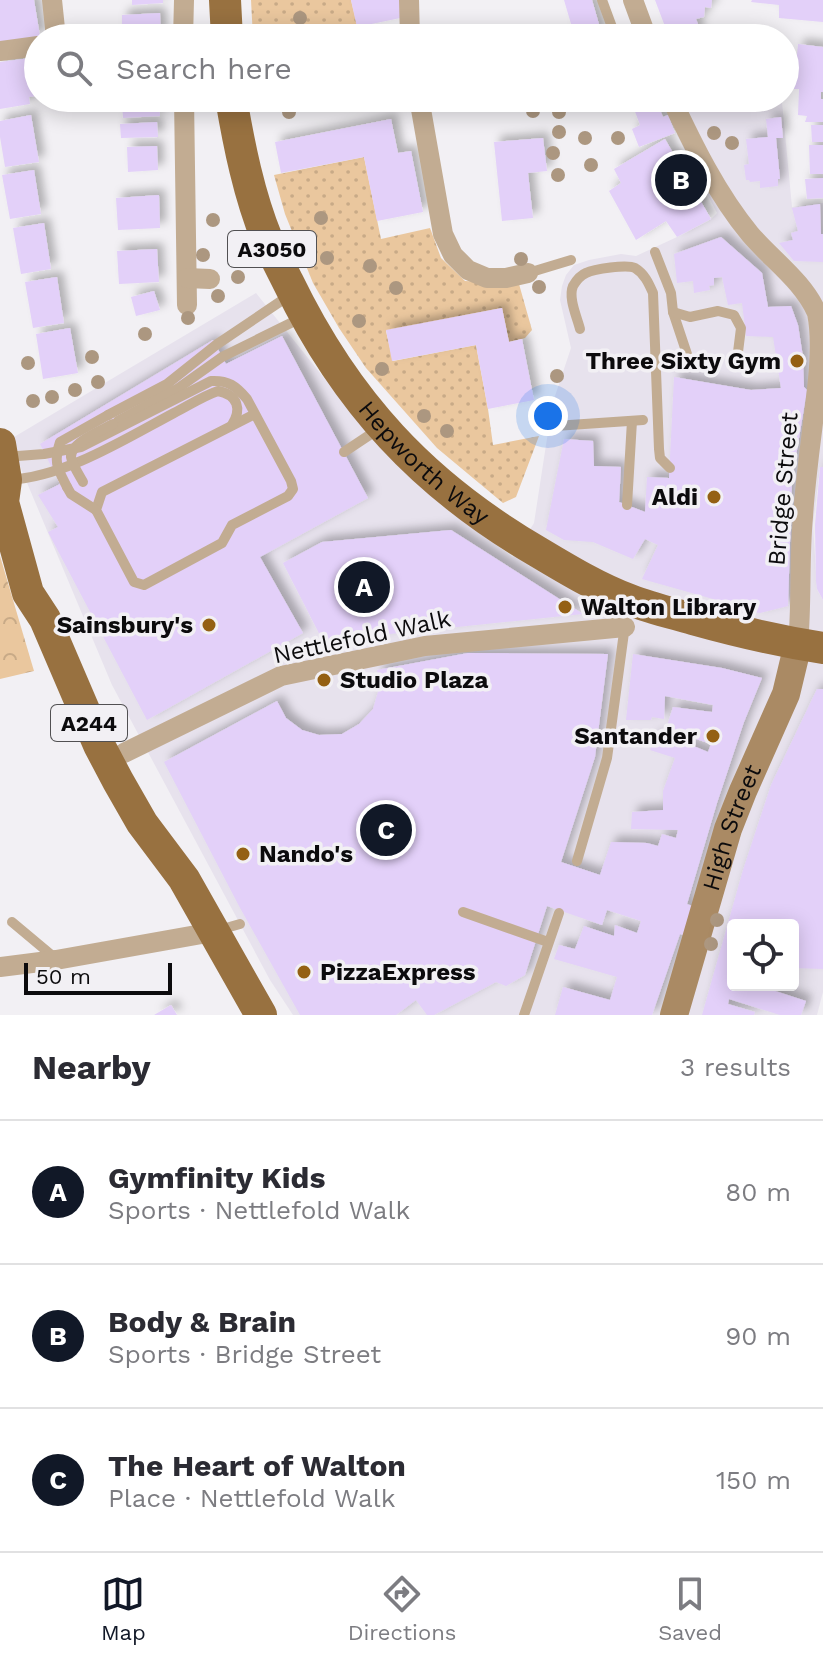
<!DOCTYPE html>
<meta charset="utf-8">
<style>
body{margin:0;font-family:"Work Sans",sans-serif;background:#f7f7f7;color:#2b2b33}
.controls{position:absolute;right:24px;bottom:24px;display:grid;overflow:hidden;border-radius:8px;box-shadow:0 4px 20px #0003}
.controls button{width:72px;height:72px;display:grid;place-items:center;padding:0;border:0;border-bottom:2px solid #e1e1e2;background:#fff;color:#2b2b33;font:40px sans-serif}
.scale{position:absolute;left:24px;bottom:20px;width:148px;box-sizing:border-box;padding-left:8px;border:4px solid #0c0b0d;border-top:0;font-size:22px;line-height:28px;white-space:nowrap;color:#0c0b0d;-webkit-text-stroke:6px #f2f0f4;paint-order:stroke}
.you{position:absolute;left:548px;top:416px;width:28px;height:28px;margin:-20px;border:6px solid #fff;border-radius:50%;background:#1a73e8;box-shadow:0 0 0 12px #1a73e833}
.badge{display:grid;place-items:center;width:52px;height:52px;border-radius:50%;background:#111827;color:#fff;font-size:26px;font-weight:700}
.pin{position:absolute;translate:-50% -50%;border:4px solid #fff;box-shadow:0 2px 8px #0006}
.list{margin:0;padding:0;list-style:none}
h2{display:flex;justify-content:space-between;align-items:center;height:104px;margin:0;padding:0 32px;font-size:34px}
h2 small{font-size:26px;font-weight:400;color:#7c7c81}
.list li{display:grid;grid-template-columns:52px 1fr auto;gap:24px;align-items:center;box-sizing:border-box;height:144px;padding:0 32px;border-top:2px solid #e1e1e2}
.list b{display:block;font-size:30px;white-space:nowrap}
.list p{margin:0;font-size:26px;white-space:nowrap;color:#7c7c81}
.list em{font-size:26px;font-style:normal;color:#7c7c81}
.icon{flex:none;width:44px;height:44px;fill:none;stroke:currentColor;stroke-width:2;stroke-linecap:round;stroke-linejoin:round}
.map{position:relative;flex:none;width:823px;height:1015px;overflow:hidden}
.search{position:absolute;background:#fff;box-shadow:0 4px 20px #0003;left:24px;right:24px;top:24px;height:88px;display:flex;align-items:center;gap:20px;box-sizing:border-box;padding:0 28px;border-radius:44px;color:#7c7c81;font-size:30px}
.sheet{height:536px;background:#fff}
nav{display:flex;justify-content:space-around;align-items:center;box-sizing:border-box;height:112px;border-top:2px solid #e1e1e2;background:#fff;font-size:22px;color:#7c7c81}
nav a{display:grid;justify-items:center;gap:4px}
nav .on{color:#111827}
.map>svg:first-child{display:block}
.built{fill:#e7e2ed;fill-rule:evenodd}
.grass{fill:url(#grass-dots)}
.park{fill:url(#park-crowns)}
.building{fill:#e3d0f9;filter:url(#shadow)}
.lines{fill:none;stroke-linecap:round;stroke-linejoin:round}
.lane{stroke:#c2ac92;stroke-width:10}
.street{stroke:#c2ac92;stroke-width:20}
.secondary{stroke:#aa8a64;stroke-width:28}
.primary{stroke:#987140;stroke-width:32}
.lane-bridge{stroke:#c2ac92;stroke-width:10}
.tree{fill:#ac9780}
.poi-dot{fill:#946013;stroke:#f2f0f4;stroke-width:3}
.labels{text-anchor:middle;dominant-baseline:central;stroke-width:7;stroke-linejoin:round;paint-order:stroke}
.shield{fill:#f2f0f4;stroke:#515052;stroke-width:2}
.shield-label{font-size:22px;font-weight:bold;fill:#0c0b0d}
.poi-label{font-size:24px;font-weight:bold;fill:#0c0b0d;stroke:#f2f0f4;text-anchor:end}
.street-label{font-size:24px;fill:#0c0b0d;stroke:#f2f0f4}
</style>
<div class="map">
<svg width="823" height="1015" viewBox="0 0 823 1015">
<defs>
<pattern id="grass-dots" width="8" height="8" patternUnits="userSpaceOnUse" patternTransform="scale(2)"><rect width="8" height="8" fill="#eac79e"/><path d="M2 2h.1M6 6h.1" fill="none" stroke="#c8aa87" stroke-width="1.8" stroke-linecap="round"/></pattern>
<pattern id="park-crowns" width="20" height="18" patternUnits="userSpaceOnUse" patternTransform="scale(2)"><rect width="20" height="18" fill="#eac79e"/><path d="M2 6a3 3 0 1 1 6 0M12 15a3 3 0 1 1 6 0" fill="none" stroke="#c8aa87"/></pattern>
<filter id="shadow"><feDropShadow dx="6" dy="-6" stdDeviation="4" flood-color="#0004"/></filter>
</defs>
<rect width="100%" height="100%" fill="#f2f0f4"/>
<path class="built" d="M682 99 782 102 792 207 823 203V467H820L813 525 817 589 823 600V992L817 1015H293L270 980 112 685 9 440 256 293 324 378 442 506 513 557 534 523 550 419 555 396 571 348 560 300 562 286 566 275 574 265 589 260 621 254 636 256 677 237 711 219 717 213 677 135ZM733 925H793V985H733Z"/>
<g class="grass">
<path d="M251 0H351L360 38H253Z"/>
<path d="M364 157 381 239 430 228 441 258 465 281 519 284 532 330 525 338 509 342 502 308 386 331 393 361 476 345 488 409 493 445 539 436 516 497 503 503 437 448 366 368 339 328 313 283 285 214 274 175Z"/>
</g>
<path class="park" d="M0 556 34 671 0 679Z"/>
<g class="building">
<path d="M0 0H34L40 36 0 43Z"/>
<path d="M132 0H163V3L132 5Z"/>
<path d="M351 0H401L405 17 357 27Z"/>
<path d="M564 0H592L603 38H563L574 34Z"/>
<path d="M655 0H712L711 8 705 7 704 17 696 19 698 24H696L700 38 669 37Z"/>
<path d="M752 0H823V22L779 18V5L751 2Z"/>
<path d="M160 13 161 38H122V15Z"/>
<path d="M798 44 823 47V92H821V99H823V122H805L807 116 798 115 799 89H794Z"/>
<path d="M38 57V96L29 97 30 104 0 109V62Z"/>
<path d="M630 98H655L663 117 668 115 675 133 639 147 632 129 640 125Z"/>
<path d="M159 101 160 116 123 118 122 103Z"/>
<path d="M31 115 39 162 5 167 0 137V121Z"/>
<path d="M781 117 783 138H776L780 179H778V186L760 188V181L750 182 749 180H746L744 165 749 164 746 139 768 137 766 119Z"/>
<path d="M391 119 398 153 411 151 423 212 377 221 364 157 281 173 275 142Z"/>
<path d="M157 122 158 137 121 138 120 124Z"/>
<path d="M811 125H823V142H812Z"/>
<path d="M543 138 547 171 528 173 533 218 502 221 494 142Z"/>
<path d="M665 139 711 219 677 237 666 221 636 240 609 191 621 183 614 169Z"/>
<path d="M809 145H823V174H810Z"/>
<path d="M157 146 158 170 128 172 127 147Z"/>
<path d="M34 170 41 214 10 219 2 175Z"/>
<path d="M823 178V198L807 199 805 179Z"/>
<path d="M159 195 160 228 118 230 116 198Z"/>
<path d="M820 204 821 234H823V262L794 261 779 243 793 240 791 233 798 231 792 208Z"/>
<path d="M44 223 51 269 21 274 13 228Z"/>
<path d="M721 237 762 273 768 307 791 306 798 325 803 357 804 387 807 390 792 480 788 606 760 613 753 612 752 610 642 579 658 545 645 539 633 559 593 542 564 540 546 530 564 439 593 441 594 466 621 467 619 502 645 512 647 477 669 478 674 377 751 390 781 388 773 337 746 336 742 303 728 305 722 277 714 278V285L709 286 710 290 694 293 693 281 677 283 674 254Z"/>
<path d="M157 249 159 282 119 284 117 251Z"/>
<path d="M57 277 64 323 33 328 25 282Z"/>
<path d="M154 291 160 310 136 316 131 297Z"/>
<path d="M502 308 509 342 522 339 534 400 488 409 476 345 392 361 386 330Z"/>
<path d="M70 328 78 373 43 379 36 334Z"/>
<path d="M282 336 368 498 260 557 303 633 147 720 48 532 58 527 38 495 60 484 40 444 213 340 226 364Z"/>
<path d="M820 467H823V600L817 589 816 581 815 525Z"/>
<path d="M451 530 583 614 323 641 283 563 322 542Z"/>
<path d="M468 653 608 654 595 757 561 862 600 875 611 842 647 843 658 846 662 834 676 838 678 830 631 829 632 812 663 810V791L675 758 650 750 655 736 677 743 679 740 708 752 711 744 666 729 673 707 712 712 713 705 665 696 664 719 652 717 651 720H626L633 654 722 668 762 678 744 722 717 803 687 904 692 906 683 935 680 934 652 1015H555L563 987 610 1000 617 977 554 959 559 945 575 949 584 926 614 936 615 925 637 933 641 921 607 910 602 925 547 906 525 975 506 986 496 982 434 1015H427L416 1000 396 1015H300L239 906 164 762 277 701 286 718 302 730 319 735 342 734 359 724 373 709 380 685 377 670Z"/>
<path d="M817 689H823V969L793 968V925H733V985H767L766 988 806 1001 801 1015H780L729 999 728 1004 755 1012 754 1015H702L743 870 771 785Z"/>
<path d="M171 1005 177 1015H154Z"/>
</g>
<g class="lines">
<g class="lane">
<path d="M602 0 616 38"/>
<path d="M655 252 671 293 673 312 687 354"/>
<path d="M528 273 571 260"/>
<path d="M673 312 690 317 718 311 734 315 741 328 737 360"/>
<path d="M580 329C577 317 568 298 573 286 576 281 581 275 586 273 594 269 627 264 635 268 645 274 649 284 653 293L659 449 660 458 670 468"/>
<path d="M108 415 167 384 216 345 290 295"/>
<path d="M118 421 177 389 222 357 303 317"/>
<path d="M555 426 643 420"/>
<path d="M344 452 380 428"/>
<path d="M5 457 44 454 81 447 211 381C228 380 236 386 247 399L291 481 293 489 288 496 232 525 222 543 144 585 134 582 96 510 102 492 255 414"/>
<path d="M9 480C65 477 125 439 174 413 188 406 203 396 218 391 238 395 242 409 232 425"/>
<path d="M67 487 71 494 96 510"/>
<path d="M627 505 632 421"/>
<path d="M577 861 607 758 625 625"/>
<path d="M463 912 548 942"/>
<path d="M12 922 55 958"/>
<path d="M219 930 240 924"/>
<path d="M524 1015 559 913"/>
</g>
<g class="street">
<path d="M52 0 56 38"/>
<path d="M409 0 410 38"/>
<path d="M633 0 647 38"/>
<path d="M183 38 184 0"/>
<path d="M0 51 38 46"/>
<path d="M184 98 187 305"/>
<path d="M419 98 443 234 453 255 468 270 487 278H506L528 273"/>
<path d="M671 98C693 145 717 194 750 234 772 260 803 281 817 313 823 343 818 383 814 414 810 449 805 483 803 517 799 559 802 602 798 644"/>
<path d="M187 278 210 279"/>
<path d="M124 753 281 676 425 646 625 627"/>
<path d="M0 967 56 960 213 932"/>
</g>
<path class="secondary" id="s1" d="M674 1015 728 829 743 791 786 694 798 644"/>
<g class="primary">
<path d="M225 0 227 38"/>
<path id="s2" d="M231 98C239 145 249 195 267 239 273 253 281 268 288 282 346 402 423 485 538 552 568 570 598 588 630 600 650 608 672 613 693 619 736 631 779 641 823 648"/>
<path d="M0 444 6 480 3 502 28 593 45 619 99 745 118 781 142 823 184 879 261 1015"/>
</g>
<g class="lane-bridge">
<path d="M83 482C79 475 72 464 71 457 70 443 102 430 113 424"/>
<path d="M67 487C58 469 53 463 60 442L108 415"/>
</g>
</g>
<g class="tree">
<circle cx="300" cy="18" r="7"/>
<circle cx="533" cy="111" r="7"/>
<circle cx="289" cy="112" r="7"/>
<circle cx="559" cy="112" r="7"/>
<circle cx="559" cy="132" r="7"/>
<circle cx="714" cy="133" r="7"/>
<circle cx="585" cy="138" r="7"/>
<circle cx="618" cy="138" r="7"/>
<circle cx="732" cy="143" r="7"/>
<circle cx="553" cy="153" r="7"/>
<circle cx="591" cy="165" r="7"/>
<circle cx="558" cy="175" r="7"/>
<circle cx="321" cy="218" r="7"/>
<circle cx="213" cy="220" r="7"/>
<circle cx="203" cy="255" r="7"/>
<circle cx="327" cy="258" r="7"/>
<circle cx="521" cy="259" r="7"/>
<circle cx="370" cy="266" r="7"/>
<circle cx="238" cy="277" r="7"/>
<circle cx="539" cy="287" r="7"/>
<circle cx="396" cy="288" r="7"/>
<circle cx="218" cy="296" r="7"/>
<circle cx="188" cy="318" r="7"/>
<circle cx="359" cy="321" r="7"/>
<circle cx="145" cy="334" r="7"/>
<circle cx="92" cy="357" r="7"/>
<circle cx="28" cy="363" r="7"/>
<circle cx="382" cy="369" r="7"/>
<circle cx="557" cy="376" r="7"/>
<circle cx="98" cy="382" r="7"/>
<circle cx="75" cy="390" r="7"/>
<circle cx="52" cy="397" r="7"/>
<circle cx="33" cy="401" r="7"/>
<circle cx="424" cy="416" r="7"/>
<circle cx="447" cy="431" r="7"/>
<circle cx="717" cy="920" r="7"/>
<circle cx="711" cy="944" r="7"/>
</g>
<g class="poi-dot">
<circle cx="797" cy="361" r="8"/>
<circle cx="714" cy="497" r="8"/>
<circle cx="565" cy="607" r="8"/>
<circle cx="209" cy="625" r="8"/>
<circle cx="324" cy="680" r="8"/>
<circle cx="713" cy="736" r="8"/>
<circle cx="243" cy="854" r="8"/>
<circle cx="304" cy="972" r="8"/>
</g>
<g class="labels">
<g class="shield">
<rect x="228" y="231" width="88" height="36" rx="6"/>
<rect x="51" y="705" width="76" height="36" rx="6"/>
</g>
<g class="shield-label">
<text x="272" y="249">A3050</text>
<text x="89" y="723">A244</text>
</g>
<g class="poi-label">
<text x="781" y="361">Three Sixty Gym</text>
<text x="698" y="497">Aldi</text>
<text x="581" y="607" text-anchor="start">Walton Library</text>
<text x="193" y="625">Sainsbury's</text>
<text x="340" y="680" text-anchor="start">Studio Plaza</text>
<text x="697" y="736">Santander</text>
<text x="259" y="854" text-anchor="start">Nando's</text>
<text x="320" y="972" text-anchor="start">PizzaExpress</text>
</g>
<g class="street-label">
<text stroke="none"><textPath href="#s2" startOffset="422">Hepworth Way</textPath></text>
<text transform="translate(783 489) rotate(-85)">Bridge Street</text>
<text transform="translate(362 637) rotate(-12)">Nettlefold Walk</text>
<text stroke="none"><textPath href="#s1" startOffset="196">High Street</textPath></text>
</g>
</g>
</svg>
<div class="controls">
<button><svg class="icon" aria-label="locate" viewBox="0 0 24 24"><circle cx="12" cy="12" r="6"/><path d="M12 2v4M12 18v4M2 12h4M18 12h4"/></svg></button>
</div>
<div class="scale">50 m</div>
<div class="you"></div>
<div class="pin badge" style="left:364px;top:587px">A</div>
<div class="pin badge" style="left:681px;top:180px">B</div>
<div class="pin badge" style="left:386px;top:830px">C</div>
<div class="search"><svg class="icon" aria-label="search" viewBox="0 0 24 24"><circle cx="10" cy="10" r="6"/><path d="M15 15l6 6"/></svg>Search here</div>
</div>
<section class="sheet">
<h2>Nearby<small>3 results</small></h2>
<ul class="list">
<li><span class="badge">A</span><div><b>Gymfinity Kids</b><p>Sports · Nettlefold Walk</p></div><em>80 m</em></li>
<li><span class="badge">B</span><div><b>Body &amp; Brain</b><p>Sports · Bridge Street</p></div><em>90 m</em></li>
<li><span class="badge">C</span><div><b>The Heart of Walton</b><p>Place · Nettlefold Walk</p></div><em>150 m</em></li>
</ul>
</section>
<nav>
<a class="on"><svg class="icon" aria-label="map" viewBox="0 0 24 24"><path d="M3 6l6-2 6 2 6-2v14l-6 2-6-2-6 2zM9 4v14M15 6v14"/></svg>Map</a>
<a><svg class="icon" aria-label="directions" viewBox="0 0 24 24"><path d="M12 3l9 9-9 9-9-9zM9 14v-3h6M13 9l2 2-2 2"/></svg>Directions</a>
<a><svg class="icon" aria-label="saved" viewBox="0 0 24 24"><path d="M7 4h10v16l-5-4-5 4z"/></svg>Saved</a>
</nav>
